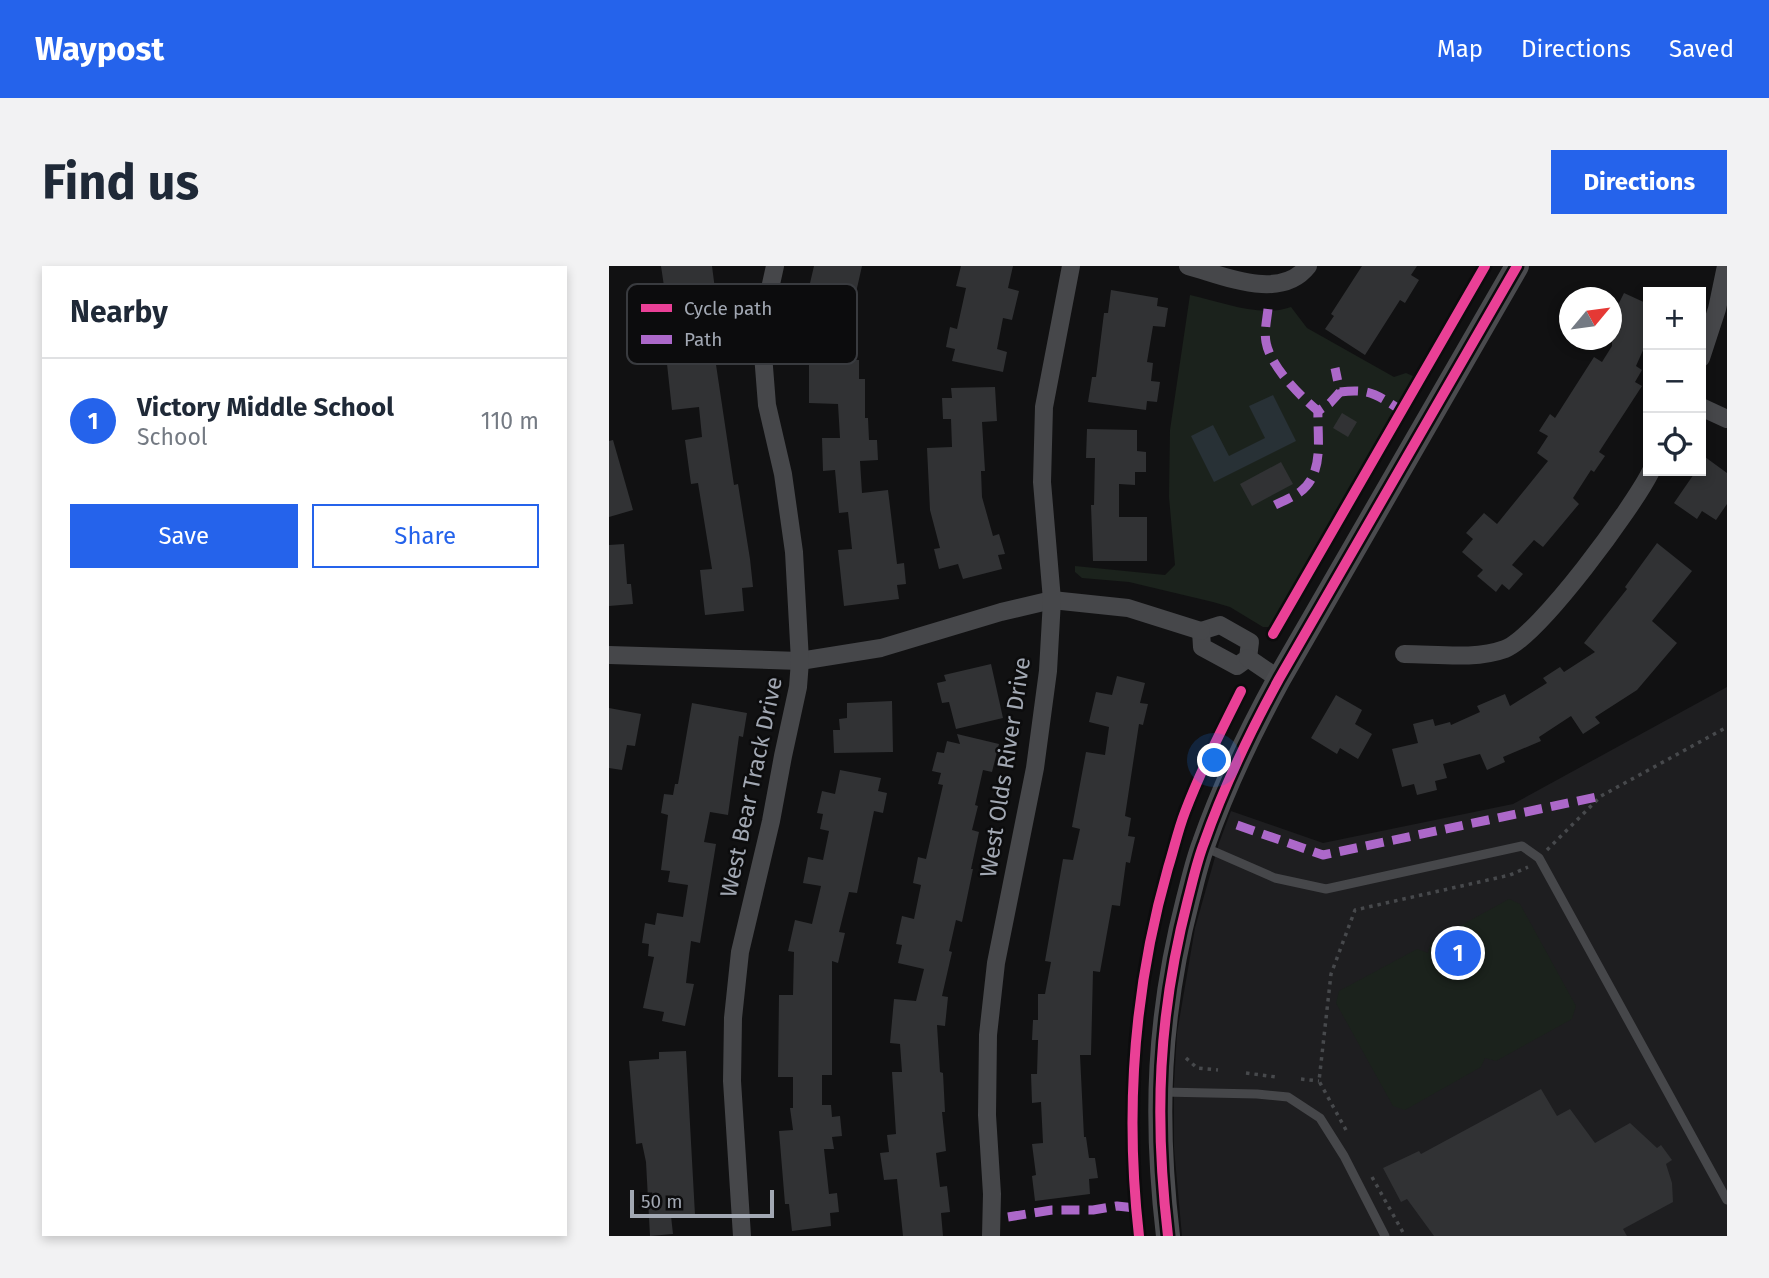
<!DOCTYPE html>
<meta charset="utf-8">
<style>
body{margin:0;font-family:"Fira Sans",sans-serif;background:#f2f2f3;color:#1f2937}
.controls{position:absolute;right:21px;top:21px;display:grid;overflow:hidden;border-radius:0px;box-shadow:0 4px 10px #0003}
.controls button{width:63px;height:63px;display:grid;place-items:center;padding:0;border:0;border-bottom:2px solid #e0e1e3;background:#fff;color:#1f2937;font:35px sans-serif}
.compass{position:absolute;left:950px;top:21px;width:63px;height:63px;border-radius:50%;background:#fff;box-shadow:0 4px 10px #0003;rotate:61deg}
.scale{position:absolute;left:21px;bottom:18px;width:144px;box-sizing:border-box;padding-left:7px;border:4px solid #a2a8b3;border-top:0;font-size:19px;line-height:24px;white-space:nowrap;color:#a2a8b3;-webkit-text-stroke:5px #0c0c0d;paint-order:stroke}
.you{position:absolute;left:606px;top:495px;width:24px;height:24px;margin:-18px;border:5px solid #fff;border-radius:50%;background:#1a73e8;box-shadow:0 0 0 10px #1a73e833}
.badge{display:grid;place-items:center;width:46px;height:46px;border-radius:50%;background:#2563eb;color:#fff;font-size:23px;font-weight:700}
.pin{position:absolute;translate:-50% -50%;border:4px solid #fff;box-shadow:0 2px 7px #0006}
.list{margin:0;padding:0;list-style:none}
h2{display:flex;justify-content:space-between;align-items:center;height:91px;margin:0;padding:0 28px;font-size:30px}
h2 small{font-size:23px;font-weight:400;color:#747a83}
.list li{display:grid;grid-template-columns:46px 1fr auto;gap:21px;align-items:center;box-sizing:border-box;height:126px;padding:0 28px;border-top:2px solid #e0e1e3}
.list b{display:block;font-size:26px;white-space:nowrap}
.list p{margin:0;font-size:23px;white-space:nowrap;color:#747a83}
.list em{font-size:23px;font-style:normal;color:#747a83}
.actions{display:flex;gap:14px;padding:21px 28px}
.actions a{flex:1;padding:16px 0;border:2px solid #2563eb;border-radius:0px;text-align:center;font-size:24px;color:#2563eb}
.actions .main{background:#2563eb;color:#fff}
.icon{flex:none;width:38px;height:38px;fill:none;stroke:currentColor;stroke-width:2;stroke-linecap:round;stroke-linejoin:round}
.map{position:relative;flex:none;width:1118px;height:970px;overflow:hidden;border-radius:0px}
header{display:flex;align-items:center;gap:42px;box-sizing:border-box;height:98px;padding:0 35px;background:#2563eb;color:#fff}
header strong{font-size:33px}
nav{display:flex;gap:38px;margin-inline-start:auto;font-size:24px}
.intro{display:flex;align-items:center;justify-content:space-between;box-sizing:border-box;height:168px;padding:0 42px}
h1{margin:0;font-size:49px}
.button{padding:18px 32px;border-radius:0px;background:#2563eb;color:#fff;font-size:24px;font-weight:700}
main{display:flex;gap:42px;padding:0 42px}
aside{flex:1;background:#fff;border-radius:0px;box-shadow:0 4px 10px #0003}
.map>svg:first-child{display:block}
.built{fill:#1e1e20}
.green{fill:#1b221c}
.water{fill:#283136}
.building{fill:#313234}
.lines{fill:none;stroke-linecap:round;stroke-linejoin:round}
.path{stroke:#47494c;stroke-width:3.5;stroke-dasharray:3.5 5;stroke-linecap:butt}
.lane{stroke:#46474a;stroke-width:9}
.street{stroke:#46474a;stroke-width:18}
.secondary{stroke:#4a4b4e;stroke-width:24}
.quiet{stroke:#ac68c9;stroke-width:9;stroke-dasharray:18 9;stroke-linecap:butt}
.cycleway-casing{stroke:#0c0c0d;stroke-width:15}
.cycleway{stroke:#ea4096;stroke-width:10}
.labels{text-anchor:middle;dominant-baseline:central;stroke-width:5;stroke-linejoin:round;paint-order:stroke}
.street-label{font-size:23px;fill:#a2a8b3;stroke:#0c0c0d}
.key{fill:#0c0c0d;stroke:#393b3f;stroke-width:2}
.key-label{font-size:19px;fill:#a2a8b3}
</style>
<header>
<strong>Waypost</strong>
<nav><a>Map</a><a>Directions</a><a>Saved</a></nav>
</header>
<div class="intro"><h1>Find us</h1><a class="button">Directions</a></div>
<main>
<aside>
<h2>Nearby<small></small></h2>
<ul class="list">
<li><span class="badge">1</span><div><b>Victory Middle School</b><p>School</p></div><em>110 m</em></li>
</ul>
<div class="actions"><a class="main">Save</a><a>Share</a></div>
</aside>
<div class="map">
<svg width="1118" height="970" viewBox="0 0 1118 970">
<rect width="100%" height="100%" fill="#111112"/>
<path class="built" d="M1118 421V970H573L565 882V818L568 767 586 662 610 577 622 545 714 577 904 538Z"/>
<g class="green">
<path d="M581 29C613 36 651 52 682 41L698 62 785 111 797 107 806 111 662 361H654L621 341 604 336 520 316 473 312 466 306V300L556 309 566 299 560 231 561 164Z"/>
<path d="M900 633 911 638 967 740 963 753 887 795 876 792 872 801 796 844 784 840 727 737 730 725 808 683 819 687 822 676Z"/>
</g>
<path class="water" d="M664 129 687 175 605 216 582 170 604 159 620 190 656 172 640 140Z"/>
<g class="building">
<path d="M52 0H103L111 62 93 65 97 93 106 92 125 219 129 218 141 293 144 321 133 322 135 345 96 349 91 304 103 303 89 217 82 218 76 174 93 171 90 141 63 144 58 98 69 96 59 26 56 27Z"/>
<path d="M205 0H253L232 93 250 94V113H256V152H259L260 174H268L269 194 251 195 253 227 279 224 288 298 295 297 297 318 288 319 290 333 235 340 229 284 243 283 239 246 230 247 226 204 214 205 213 172H231L229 138 200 137V68L209 33 198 30Z"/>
<path d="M352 0H404L399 22 410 25 403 54 394 52 388 83 398 86 394 106 343 95 346 83 337 81 341 61 348 63 357 22 347 20Z"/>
<path d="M753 0H808L802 9 810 14 796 37 791 34 756 89 716 63 725 50 722 48Z"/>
<path d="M502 24 549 32 548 40 559 42 556 61 544 60 538 96 544 97 542 115 551 116 548 136 538 135 537 144 479 136 483 111H487L495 47H499Z"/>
<path d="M1015 27 1039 38V73L1027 100 1033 104 1026 116 1033 120 990 186 996 190 985 206 982 204 964 232 970 238 934 281 925 274 903 299 914 308 900 324 893 318 887 326 868 310 874 304 853 286 864 273 857 267 875 247 888 258 939 195 928 187 939 170 930 165 941 148 946 152 985 91 993 96 1003 80V36L1009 39Z"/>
<path d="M386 121 388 155 373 156 376 205H372L373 231 384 270 390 268 396 288 389 289 393 303 354 313 349 298 330 303 325 283 331 282 321 244 318 182 343 181 342 153H334L333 132H343L342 122Z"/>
<path d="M733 147 748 156 739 171 724 162Z"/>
<path d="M478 163 528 164V185L537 186V206H526V219L510 218V251H538V295H484L482 239H485L486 192H477Z"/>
<path d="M4 174 24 244 0 251V175Z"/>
<path d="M1096 191 1118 207V238L1107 254 1093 245 1088 253 1065 237 1087 205H1092V197Z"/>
<path d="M672 196 684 218 643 240 631 218Z"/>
<path d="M1048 277 1083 305 1043 355 1068 377 1028 424 986 451 991 457 974 468 962 450 930 471 932 475 894 491 896 496 878 504 871 488 834 498 838 512 826 515 828 524 808 529 805 518 793 521 783 483 809 477 804 458 824 453 826 460 841 456 842 459 871 446 868 440 896 428 901 440 938 417 934 412 951 401 955 406 986 386 975 377 1018 323 1016 321Z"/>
<path d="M15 278 18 318H22L24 338 0 340V279Z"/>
<path d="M382 398 394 452 347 463 340 436 333 437 328 417 337 415 335 409Z"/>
<path d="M508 410 536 417 531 437 539 438 534 459 530 458 516 550 522 552 519 570 526 571 521 597 517 596 511 640 503 639 491 706 484 705 482 789H471L475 871H477L480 892H486L489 912 480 913 481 928 426 935 423 910 427 909 423 878 434 877 432 836 423 837 422 808H428L429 774H423L424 754H429V728H436L442 696 436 695 454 593 464 594 471 563 463 561 477 486 496 489 500 461 480 456 487 426 503 429Z"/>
<path d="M727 429 753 444 746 458 763 468 749 493 731 482 728 488 702 472Z"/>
<path d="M283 435 284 486 225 487 224 464H231L230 453 238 452V437Z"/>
<path d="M83 437 138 447 134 471 130 470 119 549 101 546 95 576 107 578 91 677 82 675 77 717 85 718 76 760 53 755 55 746 34 742 45 691 39 690 40 678 33 677 36 657 46 659 48 647 74 651 79 619 59 616 61 605 52 604 59 549 52 547 55 528 64 529 66 518H69Z"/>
<path d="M0 442 32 448 26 480 18 479 13 504 0 502Z"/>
<path d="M348 468 390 478 383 506 374 504 366 539 369 540 363 564 370 566 362 603H364L353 656 347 654 340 685 343 686 333 730 339 731 336 760 328 759 331 806 334 807 336 846H333L337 885 327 887 331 921 338 920 341 946 332 947 334 970H294L288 913 275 914 271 887 280 886 278 869 287 868 283 806H293L291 778 281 777 285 733 307 735 315 703 289 697 293 679 287 678 293 650 305 653 312 619 304 617 309 591 317 593 334 519 329 518 332 507 323 505 328 486 335 487 338 475 351 478Z"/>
<path d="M231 504 272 512 269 525 278 527 274 547 265 545 248 627 240 626 230 666 236 667 229 697 223 695V809H213V839H222L223 851 231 850 233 870 223 871 225 883H215L220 928 228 927 230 946 221 947 222 960 183 965 180 938H176L170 865 184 864 181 842H184V811H169L170 729H184L185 686 179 685 186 654 203 658 212 620 194 617 199 591 214 594 220 565 211 563 214 548 208 547 213 525 226 528Z"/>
<path d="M77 785 86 949 62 950 64 968 41 970 37 896 33 877 27 878 20 795 50 793V786Z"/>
<path d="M932 823 948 850 961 843 986 877 1021 857 1048 882 1052 879 1063 894 1057 898 1063 917 1064 936 1014 963 1018 970H825L798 933 792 936 774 902 810 885 812 888Z"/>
</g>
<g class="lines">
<g class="path">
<path d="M938 584 992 530 1118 461"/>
<path d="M577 792 588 802 609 804"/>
<path d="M637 807 667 811"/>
<path d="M692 813 710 815"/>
<path d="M737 864 710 815 722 708 746 644 901 609 919 601"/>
<path d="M763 911 796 970"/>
</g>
<g class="lane">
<path d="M595 581 666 612 717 623 913 580 930 592 1118 934"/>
<path d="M553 826 648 828 679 831 711 852 735 890 776 970"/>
</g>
<g class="street">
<path d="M579 0C614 9 671 36 699 0"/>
<path d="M1092 92 1108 43 1117 0"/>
<path d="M1092 141 1118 153"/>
<path d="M611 359 641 376 639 392 628 400 593 381 592 365Z"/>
<path d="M795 388C827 388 866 394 896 383 930 370 1025 240 1042 205"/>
<path d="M0 389 191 395 272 382 392 346 443 334 519 342 592 365"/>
<path d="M639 392 670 413"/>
<path d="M133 970 123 815 124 752 131 686 162 555 174 490 189 421 191 395 185 286 174 208 158 139 152 63 166 0"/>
<path d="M382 970 383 928 378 849 379 769 387 697 426 502 439 405 443 334 433 216 435 141 462 0"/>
</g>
<path class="secondary" d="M559 970C545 851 549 749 579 633 584 614 588 595 595 577 615 520 641 466 670 413L908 0"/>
<g class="quiet">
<path d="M659 43C658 53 655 65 657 76 661 100 691 130 709 145L721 137 731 126 726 102"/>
<path d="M731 126C761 122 768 129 793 145"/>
<path d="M666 239C674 235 684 231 691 226 716 207 708 172 709 145"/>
<path d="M628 559 714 589 992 530"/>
<path d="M399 951 443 944H484L508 940 527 942"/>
</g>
<defs>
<g id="cycleway">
<path d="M664 368 876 0"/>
<path d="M530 970C516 847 525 721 559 602 565 583 569 564 576 546 592 504 612 465 632 425"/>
<path d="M559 970C545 851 549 749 579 633 584 614 588 595 595 577 615 520 641 466 670 413L908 0"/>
</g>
</defs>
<use href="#cycleway" class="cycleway-casing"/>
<use href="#cycleway" class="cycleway"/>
</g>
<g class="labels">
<g class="street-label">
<text transform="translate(396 501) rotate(-81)">West Olds River Drive</text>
<text transform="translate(142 521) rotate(-78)">West Bear Track Drive</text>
</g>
</g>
<rect x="18" y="18" width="230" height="80" rx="10" class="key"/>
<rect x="32" y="38" width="31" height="8" fill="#ea4096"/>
<rect x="32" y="69" width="31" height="9" fill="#ac68c9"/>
<g class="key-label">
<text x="75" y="49">Cycle path</text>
<text x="75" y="80">Path</text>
</g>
</svg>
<div class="controls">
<button>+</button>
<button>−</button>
<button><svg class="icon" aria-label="locate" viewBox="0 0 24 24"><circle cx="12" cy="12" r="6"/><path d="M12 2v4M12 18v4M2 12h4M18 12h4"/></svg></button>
</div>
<svg class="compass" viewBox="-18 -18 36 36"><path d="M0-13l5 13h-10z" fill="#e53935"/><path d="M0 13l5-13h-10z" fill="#747a83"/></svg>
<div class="scale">50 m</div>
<div class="you"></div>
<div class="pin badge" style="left:849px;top:687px">1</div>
</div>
</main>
